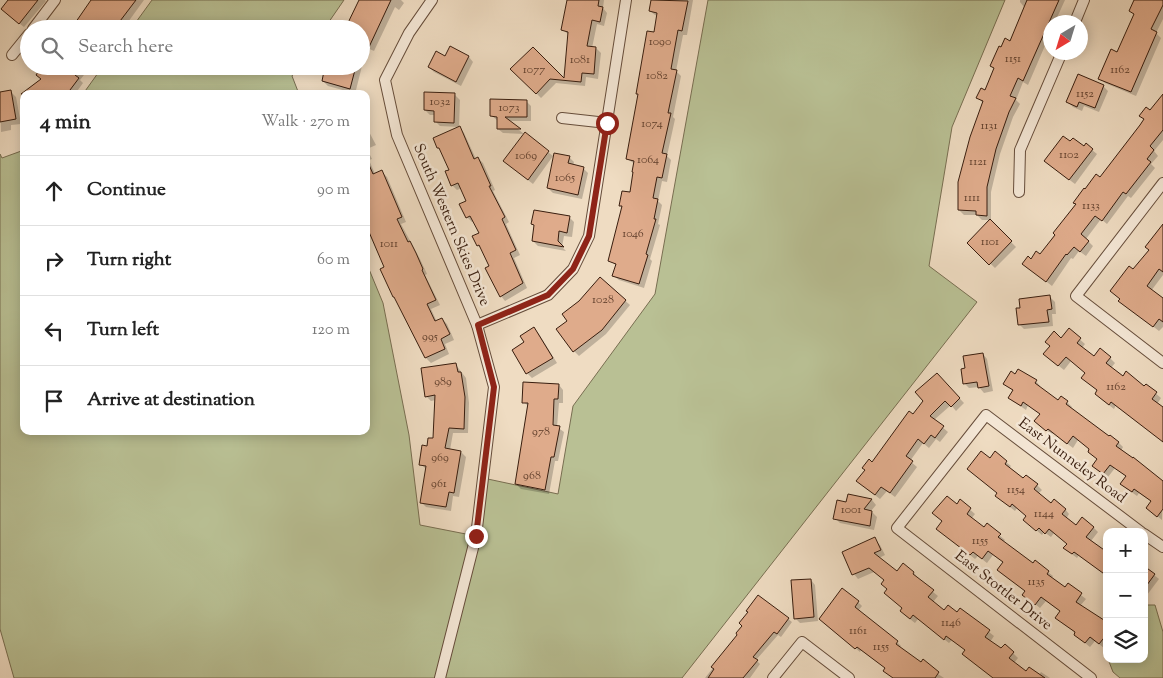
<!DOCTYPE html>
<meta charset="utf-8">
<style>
body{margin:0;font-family:"Sorts Mill Goudy",serif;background:#f6f6f6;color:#222}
.controls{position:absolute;right:15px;bottom:15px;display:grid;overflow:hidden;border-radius:10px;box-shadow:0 2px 12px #0003}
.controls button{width:45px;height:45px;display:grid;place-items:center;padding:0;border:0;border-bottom:1px solid #e0e0e0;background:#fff;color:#222;font:25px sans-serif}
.compass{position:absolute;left:1043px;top:15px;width:45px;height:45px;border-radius:50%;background:#fff;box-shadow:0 2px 12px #0003;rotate:218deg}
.stop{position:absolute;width:15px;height:15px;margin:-11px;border:4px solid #8f2418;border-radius:50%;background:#fff}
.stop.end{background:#8f2418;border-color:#fff;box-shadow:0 1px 5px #0008}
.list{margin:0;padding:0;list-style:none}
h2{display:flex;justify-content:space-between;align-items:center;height:65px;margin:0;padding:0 20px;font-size:21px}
h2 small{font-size:16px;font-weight:400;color:#767676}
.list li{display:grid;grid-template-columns:32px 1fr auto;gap:15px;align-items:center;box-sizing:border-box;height:70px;padding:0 20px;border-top:1px solid #e0e0e0}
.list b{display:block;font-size:19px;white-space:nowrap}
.list em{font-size:16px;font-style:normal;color:#767676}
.icon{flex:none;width:28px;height:28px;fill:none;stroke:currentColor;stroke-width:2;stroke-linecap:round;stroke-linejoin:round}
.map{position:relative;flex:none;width:1163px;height:678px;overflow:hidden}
.search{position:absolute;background:#fff;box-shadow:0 2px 12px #0003;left:20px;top:20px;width:350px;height:55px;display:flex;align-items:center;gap:12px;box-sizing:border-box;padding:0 18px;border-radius:28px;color:#767676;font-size:19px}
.panel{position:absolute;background:#fff;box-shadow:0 2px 12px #0003;left:20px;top:90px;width:350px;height:345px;border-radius:10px}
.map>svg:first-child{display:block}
.green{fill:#b9c094;stroke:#786e51}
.shadow{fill:#0003}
.building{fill:#dfab8b;stroke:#381d0e}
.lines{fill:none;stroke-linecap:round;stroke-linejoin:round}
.minor-casing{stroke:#664d3b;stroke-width:12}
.minor{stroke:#f5e8d7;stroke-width:10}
.route{stroke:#8f2418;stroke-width:6}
.labels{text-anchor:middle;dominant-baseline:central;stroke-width:5;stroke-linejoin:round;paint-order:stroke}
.number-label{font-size:12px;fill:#62402d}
.street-label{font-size:15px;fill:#381d0e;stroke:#f5e8d7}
</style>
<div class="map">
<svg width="1163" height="678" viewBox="0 0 1163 678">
<rect width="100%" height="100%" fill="#efdcc2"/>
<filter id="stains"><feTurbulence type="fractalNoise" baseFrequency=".004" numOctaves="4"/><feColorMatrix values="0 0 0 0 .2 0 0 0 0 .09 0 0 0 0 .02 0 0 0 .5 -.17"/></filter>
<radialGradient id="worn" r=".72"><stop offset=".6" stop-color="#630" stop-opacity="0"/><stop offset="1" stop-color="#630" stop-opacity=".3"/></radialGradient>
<g class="green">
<path d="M152 0H344L324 29H131Z"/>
<path d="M708 0H1005L952 127 929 266 977 302 682 678H14L0 629V154L2 158 24 150V431H366V262L383 303 409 435 420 525 476 536 483 478 558 494 573 406 655 294Z"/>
<path d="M103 66H299L292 76 299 94H83Z"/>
<path d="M1145 605H1155L1163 632V678H1120L1113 672 1108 659H1144Z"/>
</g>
<g class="shadow">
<path d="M10 0H45L46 1 24 27 7 14Z"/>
<path d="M92 0H144L123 29H72Z"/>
<path d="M362 0H401L404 3 399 10 395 7 374 51 361 45Z"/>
<path d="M571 0H604L603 8 607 13 604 26 597 24 592 48H596L601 53 598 79 586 77 585 86 556 83 541 98 512 69 565 80 569 35 563 30Z"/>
<path d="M652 0H693L687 35H683L676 71 681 76 673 117 675 119 667 156 671 160 667 182 662 181 658 201 662 205 658 224 660 225 650 259 652 261 644 288 619 280 614 276 617 266 609 260 623 208 621 205 630 194 635 164 627 159 658 16 655 15 650 11Z"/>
<path d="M1020 0H1065L1055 22H1050V34L1028 85 1023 82 1016 100 1020 104 1013 117 1000 154 991 192V220H982L977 215H964L959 210 983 103 978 98 985 92 1010 42 1024 7 1020 2Z"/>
<path d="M1135 0 1163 1V19L1156 33 1161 38 1136 96 1105 83 1100 78 1118 54 1135 15 1130 11Z"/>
<path d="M451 48 469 57 473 62 461 86 434 72 429 67 446 58Z"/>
<path d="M361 65 362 66 355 94H343L350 92 328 86 323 81 327 66H361Z"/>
<path d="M50 66H91L80 80 83 83 75 94H24V99L21 95 42 80Z"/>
<path d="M1103 86 1108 91 1099 112 1084 106 1082 111 1073 107 1068 102Z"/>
<path d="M11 92 16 97 21 124 11 125V130L1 132 0 94Z"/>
<path d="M455 95 460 100 459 127 440 126 435 121V115H430L425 110Z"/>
<path d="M1163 97V140L1154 151 1158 156 1151 164 1155 168 1131 198 1128 196 1107 224 1101 219 1086 239 1093 246 1086 256 1079 251 1073 259 1071 258 1052 286 1024 264 1040 256 1085 190 1100 179 1145 120 1141 116 1150 112Z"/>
<path d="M526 101 531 106V121H508L524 134 503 133 498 129V121L492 116Z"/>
<path d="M366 126 376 145 367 149 372 159 369 160 375 174 382 172 387 177 406 222 401 224 420 259 427 274 425 275 440 305 431 309 437 322 442 319 447 324 454 340 445 344 449 354 431 363 426 358 397 300 386 268 366 222Z"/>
<path d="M460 128 464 133 476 159 478 158 483 163 495 190 493 191 509 222 506 224 520 255 514 258 527 288 505 301 501 296 490 267 483 250 478 246 474 237 481 234 474 221 472 222 467 217 468 201 462 188 457 190 452 185 451 170 442 152 438 148Z"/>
<path d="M525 134 553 156 533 184 504 161Z"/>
<path d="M1071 143 1092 150 1097 154 1075 184 1051 166Z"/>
<path d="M569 157 574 162 573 166 583 168 588 173 582 199 553 193 548 188Z"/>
<path d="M569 217 574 222 572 237 564 236 562 247 566 251 538 246 533 241Z"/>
<path d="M991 222 1016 247 995 268 969 243Z"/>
<path d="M1163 226V275L1151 291 1163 299V327L1159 331 1120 301 1134 271 1150 250Z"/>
<path d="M600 279 630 305 606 334 579 356 574 351 569 321 580 302Z"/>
<path d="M1050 297 1055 302 1056 314H1052L1053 326 1024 329 1019 324Z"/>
<path d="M534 329 539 334 557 363 532 378 527 373 513 350 526 343Z"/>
<path d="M1069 330 1085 344 1082 348 1094 357 1110 358 1115 363 1111 368 1123 377 1145 387 1146 385 1161 398 1157 404 1163 408V441L1116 405 1114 409 1101 399 1096 394 1098 391 1088 383 1087 373 1071 361 1064 370 1050 359Z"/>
<path d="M983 354 987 359 993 391 984 393 979 387 969 388 965 384 967 369Z"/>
<path d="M456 365 466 378 469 403 468 433H453L450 450 461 452 466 457 459 497 453 496 451 511 426 507 422 503 426 469 421 464 428 447 435 440 436 400 431 401 426 396Z"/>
<path d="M937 375 964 403 956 411 951 405 934 420 948 432 940 442 936 439 929 448 923 443 910 461 917 467 895 497 887 491 880 499 863 486 873 463 925 401Z"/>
<path d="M1036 381 1040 386 1039 388 1058 402 1061 398 1067 402 1072 407 1071 408 1109 438 1110 437 1119 443 1123 447 1121 451 1163 482 1162 520 1152 512V502L1139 493 1137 496 1126 488 1127 477 1115 468 1108 477 1098 470V459L1091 450 1078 440 1073 448 1053 433 1052 434 1040 426 1041 414 1028 405 1026 410 1009 398 1013 391 1005 384Z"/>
<path d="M559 385 563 390V403H559L557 427 564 432 558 461H555L549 494 521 489 516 484 529 407 524 402Z"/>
<path d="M990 460 1006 462 1011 466 1009 468 1024 480 1037 485 1042 490 1038 494 1051 505 1065 509 1069 514 1066 519 1076 527 1082 519 1094 528 1098 532 1091 541 1106 553 1107 552V576L1079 555 1077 558 1069 552 1068 544 1054 533 1051 537 1044 532 1042 535 1029 524 1028 516 1017 508 1015 511 1001 500Z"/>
<path d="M849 496 872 500 876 505 871 511 877 517 874 530 840 523 835 518 847 503Z"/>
<path d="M960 501 975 514 971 519 984 528 987 525 1005 540 1003 542 1033 565 1035 562 1053 576 1051 579 1065 589 1068 585 1086 599 1080 606 1107 624V645L1104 648 1095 641 1090 647 1075 635 1076 633 1062 623 1061 612 1046 601 1040 608 1029 599 1026 592 1004 563 993 555 987 563 978 556 975 559 942 533Z"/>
<path d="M875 540 880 545 885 555 879 558 898 572 903 565 914 573 918 578 917 579 938 596 933 602 945 611 958 613 960 609 994 636 990 642 1001 650 1005 646 1013 653 1018 658 1014 663 1026 673 1039 675 1041 672 1050 678H993L966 651 952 640 949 643 918 619 915 623 906 616 903 608 888 590 885 580 874 572 858 579 854 574Z"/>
<path d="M1144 567 1159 579 1144 599Z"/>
<path d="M811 580 815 585 818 621 800 623 795 618Z"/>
<path d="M759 596 792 622 781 637 778 635 756 660 760 664 750 678H705L739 635Z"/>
<path d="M858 602 862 606 858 611 897 642 901 646 899 648 944 678H893L886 668 861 650 860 652 824 623Z"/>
</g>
<g class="building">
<path d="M8 0H38L19 24 1 9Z"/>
<path d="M91 0H136L114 29H71Z"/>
<path d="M359 0H391L369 47 361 44V29H345Z"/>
<path d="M567 0H599L598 6 603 7 600 22 592 20 587 46 596 47 594 74 582 73 581 82 550 79 536 94 510 69 533 47 564 78 568 32 561 30Z"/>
<path d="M651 0 688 1 682 31 678 30 671 69 677 70 668 113H671L662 153 667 154 662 178 657 177 653 198 658 199 654 219H656L646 254 648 255 639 284 612 276 616 264 608 261 622 206H619L622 191 630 192 633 172H632L634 161 626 159 638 94H636L647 31 654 32 657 13 649 11Z"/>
<path d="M1027 0H1059L1023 81 1018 78 1010 96 1016 98 1009 112 996 149 987 187V216L976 215V211L958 210V182L970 137 983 101 976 98 981 88 985 90 994 68 990 66 999 46 1001 47 1005 38 1010 41Z"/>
<path d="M1134 0H1163V5L1151 29 1157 32 1131 92 1098 79 1111 49 1117 52 1134 14 1129 11Z"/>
<path d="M450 46 469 56 456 82 428 67 436 51 445 56Z"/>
<path d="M42 66H82L75 75 79 78 67 94H21L41 79 36 75Z"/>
<path d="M325 66H356L350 89 322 81Z"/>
<path d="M1078 74 1104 85 1095 108 1079 102 1077 107 1066 102Z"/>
<path d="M11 90 16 119 0 122V92Z"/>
<path d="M424 92 455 93 454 123 434 122V111L424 110Z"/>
<path d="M1163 94V130L1150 146 1154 150 1147 159 1151 162 1126 194 1123 192 1102 221 1095 216 1081 234 1089 241 1080 252 1074 247 1067 255 1066 254 1046 282 1022 264 1028 256 1031 259 1036 251 1040 254 1055 235 1053 233 1076 204 1073 203 1084 188 1085 189 1096 174 1100 177 1140 125 1144 119 1139 116 1146 107 1150 110Z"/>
<path d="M490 99 527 100V117H505L521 129H497V117L490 116Z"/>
<path d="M460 126 474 159 478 157 491 186H489L505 217 502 219 516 250 510 253 523 283 500 297 485 268 489 266 479 245 477 246 472 236 479 233 470 216 466 218 459 204 466 201 458 183 451 186 445 171 449 170 439 148H437L433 138Z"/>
<path d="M525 132 549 151 528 180 503 161Z"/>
<path d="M1063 136 1070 141 1073 138 1084 146 1086 143 1093 149 1069 180 1044 161Z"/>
<path d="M554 153 570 156 568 163 584 167 578 195 547 188Z"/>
<path d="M366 158 373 174 382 170 402 217 397 219 408 242 410 241 416 253 423 269 422 270 436 300 427 304 435 321 442 318 450 334 441 339 445 349 425 358 394 297H393L380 269 384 267 366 225Z"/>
<path d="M534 210 570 216 567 233 559 231 558 241 564 247 532 241 534 225 531 224Z"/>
<path d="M990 219 1012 241 989 265 967 243Z"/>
<path d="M1163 224V272L1159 269 1147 286 1163 298V322L1159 319 1153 327 1118 301 1120 299 1110 291 1129 266 1133 269 1149 250 1145 247Z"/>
<path d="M600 277 626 300 602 330 573 352 556 329 567 321 562 314 579 301Z"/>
<path d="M1050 295 1052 309 1047 310 1049 322 1018 325 1016 308H1020L1019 299Z"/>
<path d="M534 327 553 358 526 374 512 350 524 342 520 336Z"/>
<path d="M1069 328 1081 338 1077 343 1094 356 1100 348 1111 357 1106 363 1123 376 1126 371 1144 386 1146 384 1157 392 1152 399 1163 407V442L1111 402 1109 405 1095 394 1097 390 1081 378 1085 373 1066 357 1058 366 1043 354 1050 346 1045 342 1054 331 1061 338Z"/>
<path d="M983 353 989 386 978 388 977 382 963 384 961 369 965 368 963 356Z"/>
<path d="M456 363 458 372H461L465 397 464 429 449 428 445 448 461 451 454 493 449 492 446 507 420 503 426 466 419 465 422 445 427 446 428 438H433L435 395 425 397 421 368Z"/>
<path d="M1018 369 1037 380 1035 383 1058 400 1061 396 1068 401 1066 404 1109 436 1110 435 1119 442 1116 446 1133 458V457L1163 481V509L1157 517 1146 508 1151 501 1134 489 1132 492 1120 484 1126 476 1110 465 1103 474 1092 466 1097 459 1088 452 1089 449 1073 436 1067 444 1048 429 1046 431 1034 421 1040 414 1023 402 1021 406 1008 398 1013 390 1003 384 1011 371 1015 374Z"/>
<path d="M937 373 960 398 951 407 945 401 930 416 944 426 935 438 931 435 924 444 918 439 906 456 913 461 890 493 881 487 875 495 856 481 865 470 862 468 869 459 872 462 909 411 913 414 923 401 915 392Z"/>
<path d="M523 382 559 384 558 399H554L553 425 560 426 554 457H551L545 490 515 484 528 403H522Z"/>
<path d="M981 451 990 458 995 451 1007 461 1005 464 1023 478 1026 475 1038 484 1034 489 1051 503 1054 499 1066 509 1062 514 1076 525 1082 517 1094 527 1086 537 1107 552V576L1074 552 1072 554 1063 548 1067 544 1049 529 1045 534 1039 528 1036 531 1023 520 1026 516 1012 504 1010 507 995 496 997 493 967 469Z"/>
<path d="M848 494 872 499 864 509 872 511 870 526 833 519 837 500 846 502Z"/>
<path d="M947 496 957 504 960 499 971 508 967 514 984 527 987 523 1001 534 998 537 1033 563 1035 560 1049 571 1047 574 1065 587 1068 583 1082 593 1076 602 1107 622V634L1099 644 1090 637 1085 643 1074 635 1075 632 1055 618 1060 611 1041 597 1035 605 1022 595 1025 591 997 570 1003 562 988 551 982 559 973 552 970 555 936 529 942 521 932 513Z"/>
<path d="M875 537 881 550 874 553 897 571 903 563 914 572 913 574 934 590 928 597 944 610 948 605 957 612 960 608 990 630 985 637 1001 648 1005 644 1014 652 1009 658 1026 671 1029 667 1045 678H993L962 654 965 650 946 636 944 640 913 615 910 619 900 611 902 608 884 593 887 589 881 584 884 580 869 568 852 575 842 552Z"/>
<path d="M1144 566 1155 574 1144 589Z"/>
<path d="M811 579 814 617 794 619 791 580Z"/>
<path d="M842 588 859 601 855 607 898 641 896 644 921 662 923 659 939 672 935 678H893L883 671 885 668 857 647 855 649 819 619Z"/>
<path d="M758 595 789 618 777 634 774 632 753 657 758 660 743 678H708L714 669 711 667 737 635 736 633 742 626 739 623 748 612 746 611Z"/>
</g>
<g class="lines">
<defs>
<g id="minor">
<path d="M432 0 409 33 385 80 397 135 477 325 494 387 476 536 440 678"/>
<path d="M1075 22 1084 0"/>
<path d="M33 29 55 0"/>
<path d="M12 55 29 34"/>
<path d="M562 118 607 123"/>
<path d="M1163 183 1076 296 1163 363"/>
<path d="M1019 192 1020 150 1062 52"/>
<path d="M477 325 548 295 573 269 589 236 626 0"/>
<path d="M1144 534 1163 547"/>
<path d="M773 678 802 642 849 678"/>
<path d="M1091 678 897 528 986 415 1141 532"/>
</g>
</defs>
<use href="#minor" class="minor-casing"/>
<use href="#minor" class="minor"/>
</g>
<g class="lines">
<path class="route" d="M476 536 494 387 478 325 548 295 573 269 589 236 607 123"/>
</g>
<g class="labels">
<g class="number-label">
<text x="660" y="42">1090</text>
<text x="1013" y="59">1151</text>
<text x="580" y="60">1081</text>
<text x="534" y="70">1077</text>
<text x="1120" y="70">1162</text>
<text x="657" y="76">1082</text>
<text x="1085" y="94">1152</text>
<text x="440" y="102">1032</text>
<text x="509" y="108">1073</text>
<text x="652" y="124">1074</text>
<text x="989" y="126">1131</text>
<text x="1069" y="155">1102</text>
<text x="526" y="156">1069</text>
<text x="648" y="160">1064</text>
<text x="978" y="162">1121</text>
<text x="565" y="178">1065</text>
<text x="972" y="198">1111</text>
<text x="1091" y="206">1133</text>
<text x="633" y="234">1046</text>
<text x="990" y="242">1101</text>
<text x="389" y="244">1011</text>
<text x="603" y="300">1028</text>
<text x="430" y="337">995</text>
<text x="443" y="382">989</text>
<text x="1116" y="387">1162</text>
<text x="541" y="432">978</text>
<text x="440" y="458">969</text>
<text x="532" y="476">968</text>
<text x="439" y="484">961</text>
<text x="1016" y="490">1154</text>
<text x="851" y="510">1001</text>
<text x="1044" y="514">1144</text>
<text x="980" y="541">1155</text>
<text x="1036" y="582">1135</text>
<text x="951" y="623">1146</text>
<text x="858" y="631">1161</text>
<text x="881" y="647">1155</text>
</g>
<g class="street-label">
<text transform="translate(451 225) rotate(67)">South Western Skies Drive</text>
<text transform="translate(1072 461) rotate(37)">East Nunneley Road</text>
<text transform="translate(1003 591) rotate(38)">East Stottler Drive</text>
</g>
</g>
<rect width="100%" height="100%" filter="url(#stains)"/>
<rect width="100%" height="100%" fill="url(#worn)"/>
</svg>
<div class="controls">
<button>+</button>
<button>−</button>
<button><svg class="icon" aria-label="layers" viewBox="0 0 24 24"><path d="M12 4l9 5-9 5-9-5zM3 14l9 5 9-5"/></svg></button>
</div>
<svg class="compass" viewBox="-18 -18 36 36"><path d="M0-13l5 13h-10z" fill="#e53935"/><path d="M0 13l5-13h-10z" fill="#767676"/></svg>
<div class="stop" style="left:607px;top:123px"></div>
<div class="stop end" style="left:476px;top:536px"></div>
<div class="search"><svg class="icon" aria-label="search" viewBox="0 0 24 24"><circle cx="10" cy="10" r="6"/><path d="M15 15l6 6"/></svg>Search here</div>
<section class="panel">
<h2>4 min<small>Walk · 270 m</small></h2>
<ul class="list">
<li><svg class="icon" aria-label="ahead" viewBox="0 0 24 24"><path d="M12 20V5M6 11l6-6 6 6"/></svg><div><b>Continue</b></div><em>90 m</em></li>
<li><svg class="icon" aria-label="right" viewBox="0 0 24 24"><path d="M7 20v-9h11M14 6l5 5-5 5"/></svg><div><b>Turn right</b></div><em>60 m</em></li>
<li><svg class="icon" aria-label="left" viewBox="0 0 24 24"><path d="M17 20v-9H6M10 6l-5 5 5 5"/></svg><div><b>Turn left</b></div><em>120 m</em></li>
<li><svg class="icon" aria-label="arrive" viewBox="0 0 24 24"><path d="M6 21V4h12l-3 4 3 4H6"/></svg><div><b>Arrive at destination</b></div></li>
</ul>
</section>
</div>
